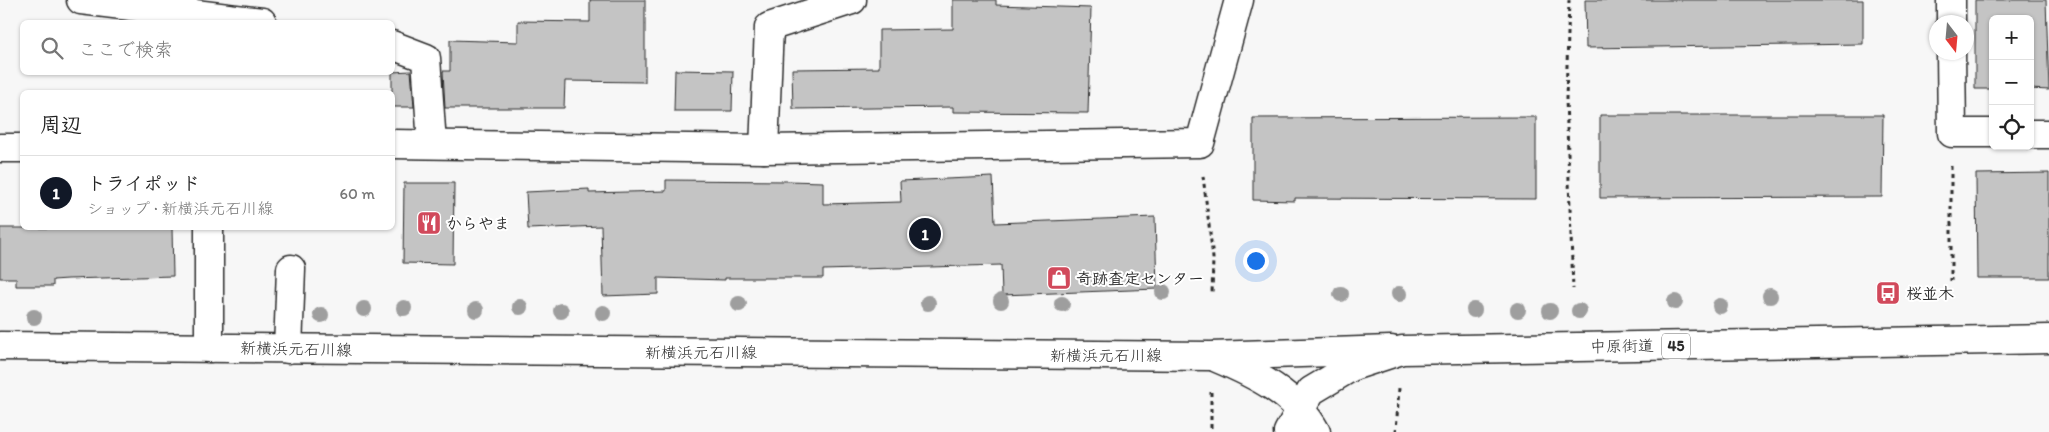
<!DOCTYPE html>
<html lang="ja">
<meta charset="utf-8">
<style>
body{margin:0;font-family:Itim,"Klee One",sans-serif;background:#f2f2f2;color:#222}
.controls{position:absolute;right:15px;top:15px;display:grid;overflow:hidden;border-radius:8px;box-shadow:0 1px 4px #0004}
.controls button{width:45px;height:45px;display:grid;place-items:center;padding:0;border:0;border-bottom:1px solid #e0e0e0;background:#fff;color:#222;font:25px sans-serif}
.compass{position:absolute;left:1929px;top:15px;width:45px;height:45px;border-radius:50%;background:#fff;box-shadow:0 1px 4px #0004;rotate:164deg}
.you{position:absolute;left:1255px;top:260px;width:18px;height:18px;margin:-12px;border:4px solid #fff;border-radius:50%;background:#1a73e8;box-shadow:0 0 0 8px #1a73e833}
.badge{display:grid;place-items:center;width:32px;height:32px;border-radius:50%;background:#111827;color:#fff;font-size:16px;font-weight:700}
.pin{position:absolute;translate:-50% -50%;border:2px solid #fff;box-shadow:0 1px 5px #0006}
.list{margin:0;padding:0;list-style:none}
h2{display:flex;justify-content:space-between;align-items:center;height:65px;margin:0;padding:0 20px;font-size:21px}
h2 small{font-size:16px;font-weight:400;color:#767676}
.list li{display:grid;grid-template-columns:32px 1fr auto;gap:15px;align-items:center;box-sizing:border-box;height:75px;padding:0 20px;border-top:1px solid #e0e0e0}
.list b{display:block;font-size:19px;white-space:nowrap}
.list p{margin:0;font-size:16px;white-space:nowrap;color:#767676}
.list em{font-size:16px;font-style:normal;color:#767676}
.icon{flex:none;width:28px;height:28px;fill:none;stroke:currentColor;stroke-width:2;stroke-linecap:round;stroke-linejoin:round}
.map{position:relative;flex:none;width:2049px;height:432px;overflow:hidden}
.search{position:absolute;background:#fff;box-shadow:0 1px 4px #0004;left:20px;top:20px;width:375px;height:55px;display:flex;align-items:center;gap:12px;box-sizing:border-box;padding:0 18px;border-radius:8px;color:#767676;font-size:19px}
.panel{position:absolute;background:#fff;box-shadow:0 1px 4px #0004;left:20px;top:90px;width:375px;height:140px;border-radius:8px}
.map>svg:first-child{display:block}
.building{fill:#c4c4c4;stroke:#2b2b2b}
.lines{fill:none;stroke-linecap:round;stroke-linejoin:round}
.minor-casing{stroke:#2b2b2b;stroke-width:31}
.major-casing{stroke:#2b2b2b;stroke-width:31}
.path{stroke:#2b2b2b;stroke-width:3;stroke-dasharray:4 4;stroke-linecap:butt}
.minor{stroke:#fff;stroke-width:28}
.major{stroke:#fff;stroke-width:28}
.tree{fill:#9e9e9e}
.labels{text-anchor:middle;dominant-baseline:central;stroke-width:4;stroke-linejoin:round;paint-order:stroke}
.shield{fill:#fff;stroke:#6b6b6b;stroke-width:1}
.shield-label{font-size:15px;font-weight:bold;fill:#2b2b2b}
.poi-label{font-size:16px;font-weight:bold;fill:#2b2b2b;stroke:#fff;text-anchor:start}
.street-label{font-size:16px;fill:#2b2b2b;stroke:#fff}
</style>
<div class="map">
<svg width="2049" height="432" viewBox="0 0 2049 432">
<rect width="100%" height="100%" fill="#f7f7f7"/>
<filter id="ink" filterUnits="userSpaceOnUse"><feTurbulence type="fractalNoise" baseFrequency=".02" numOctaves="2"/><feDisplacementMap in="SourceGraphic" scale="10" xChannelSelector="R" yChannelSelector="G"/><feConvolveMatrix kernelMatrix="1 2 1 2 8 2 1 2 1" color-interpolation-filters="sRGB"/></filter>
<g filter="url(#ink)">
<g class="building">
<path d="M590 0H645V82L565 81 564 108H445L443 71H450V40L518 42V21L590 22Z"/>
<path d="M953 0H996V5L1091 8 1088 113 953 112V107L793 109 792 69 879 68V30L953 29Z"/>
<path d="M1585 0H1863V44L1586 48Z"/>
<path d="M1975 0H2046L2049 90 2030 89V19H1993V89H1975Z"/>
<path d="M675 70 733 71 732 111H674Z"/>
<path d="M411 71 414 107H392V72Z"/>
<path d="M1600 115H1883L1882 197 1600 198Z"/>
<path d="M1536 117V199L1295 198V201L1253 200V118Z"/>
<path d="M2049 173V278H1977L1976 174Z"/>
<path d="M993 177 995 223 1155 217 1157 289 1002 295 1001 265 823 270V278H725V280L658 278V294L603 296 601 226 528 229 526 192 589 189V193L666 191V180L788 181 823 182V204L901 202 900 181Z"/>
<path d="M404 183H454L453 264 403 263Z"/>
<path d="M0 228H172L173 276 68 279 53 280V286H16V278H0Z"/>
</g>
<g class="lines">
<defs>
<g id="minor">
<path d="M81 0 262 22"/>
<path d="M1951 0V22"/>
<path d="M392 45 426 58 432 144"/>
<path d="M1951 52 1952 133H1993"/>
<path d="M2030 134H2049"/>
<path d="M392 144 764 149 1200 143 1239 0"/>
<path d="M0 148H22"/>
<path d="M764 149 769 27 852 0"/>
<path d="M209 228V348"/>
<path d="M0 346 1211 356 1391 350"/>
<path d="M288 349 291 269"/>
<path d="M1217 358C1255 374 1296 394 1316 432"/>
</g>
<path id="major" d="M1288 432 1311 391 1353 366 1402 350 2049 339"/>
</defs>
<use href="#minor" class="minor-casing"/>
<use href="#major" class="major-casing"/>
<g class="path">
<path d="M1569 0 1566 99 1573 289"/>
<path d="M1951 166V281"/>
<path d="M1203 176 1213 258 1212 295"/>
<path d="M1211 392V432"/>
<path d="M1396 432 1399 388"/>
</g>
<use href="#minor" class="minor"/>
<use href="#major" class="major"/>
</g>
<g class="tree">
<circle cx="1163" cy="292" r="8"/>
<circle cx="1341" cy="294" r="8"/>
<circle cx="1399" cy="294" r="8"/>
<circle cx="1770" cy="296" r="8"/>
<circle cx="1001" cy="301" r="8"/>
<circle cx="1675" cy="302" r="8"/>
<circle cx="928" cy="303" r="8"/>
<circle cx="739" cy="304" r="8"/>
<circle cx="1062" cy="304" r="8"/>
<circle cx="1720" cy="306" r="8"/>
<circle cx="520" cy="307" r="8"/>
<circle cx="404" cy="308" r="8"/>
<circle cx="364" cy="309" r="8"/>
<circle cx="476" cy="310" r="8"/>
<circle cx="1474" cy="310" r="8"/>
<circle cx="1518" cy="310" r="8"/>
<circle cx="561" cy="311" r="8"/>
<circle cx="1550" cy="311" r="8"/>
<circle cx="1579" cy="311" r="8"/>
<circle cx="603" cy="313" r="8"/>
<circle cx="321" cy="315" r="8"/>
<circle cx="34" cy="317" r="8"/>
</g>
</g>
<defs>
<symbol id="restaurant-square" viewBox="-11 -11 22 22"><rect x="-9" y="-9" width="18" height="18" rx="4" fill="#d1495b" stroke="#fff"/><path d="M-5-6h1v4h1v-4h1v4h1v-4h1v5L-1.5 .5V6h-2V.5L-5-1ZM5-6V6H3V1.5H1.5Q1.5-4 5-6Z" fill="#fff"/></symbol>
<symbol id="shop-square" viewBox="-11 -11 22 22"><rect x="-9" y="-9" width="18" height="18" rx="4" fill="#d1495b" stroke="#fff"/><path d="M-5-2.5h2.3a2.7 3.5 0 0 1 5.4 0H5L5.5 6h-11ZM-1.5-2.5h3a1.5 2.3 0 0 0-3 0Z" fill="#fff"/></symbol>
<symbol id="bus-square" viewBox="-11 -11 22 22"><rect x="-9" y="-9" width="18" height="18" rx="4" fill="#d1495b" stroke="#fff"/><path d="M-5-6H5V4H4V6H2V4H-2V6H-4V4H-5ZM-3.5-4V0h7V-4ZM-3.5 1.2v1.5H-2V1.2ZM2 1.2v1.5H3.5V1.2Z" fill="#fff"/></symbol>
</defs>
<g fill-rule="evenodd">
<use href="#restaurant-square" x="415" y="209" width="28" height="28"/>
<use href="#shop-square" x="1045" y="264" width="28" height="28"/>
<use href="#bus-square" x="1874" y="279" width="28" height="28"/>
</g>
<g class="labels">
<rect class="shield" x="1662" y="333.5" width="28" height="25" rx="4"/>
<g class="shield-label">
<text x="1676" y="346">45</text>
</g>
<g class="poi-label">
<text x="446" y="223">からやま</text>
<text x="1076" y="278">奇跡査定センター</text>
<text x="1906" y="293">桜並木</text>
</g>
<g class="street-label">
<text transform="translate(1622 346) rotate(-1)">中原街道</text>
<text transform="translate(296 349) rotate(1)">新横浜元石川線</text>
<text x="701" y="352">新横浜元石川線</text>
<text x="1106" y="355">新横浜元石川線</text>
</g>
</g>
</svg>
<div class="controls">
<button>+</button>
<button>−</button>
<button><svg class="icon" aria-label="locate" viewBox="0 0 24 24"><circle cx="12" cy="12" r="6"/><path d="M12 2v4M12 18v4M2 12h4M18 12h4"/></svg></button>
</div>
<svg class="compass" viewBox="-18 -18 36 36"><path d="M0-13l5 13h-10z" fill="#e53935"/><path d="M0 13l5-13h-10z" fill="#767676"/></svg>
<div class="you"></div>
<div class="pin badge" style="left:925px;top:234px">1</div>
<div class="search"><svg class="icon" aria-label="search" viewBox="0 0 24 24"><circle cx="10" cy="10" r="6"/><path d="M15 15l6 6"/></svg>ここで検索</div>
<section class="panel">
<h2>周辺<small></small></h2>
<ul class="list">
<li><span class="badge">1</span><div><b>トライポッド</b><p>ショップ · 新横浜元石川線</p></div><em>60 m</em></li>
</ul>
</section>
</div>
